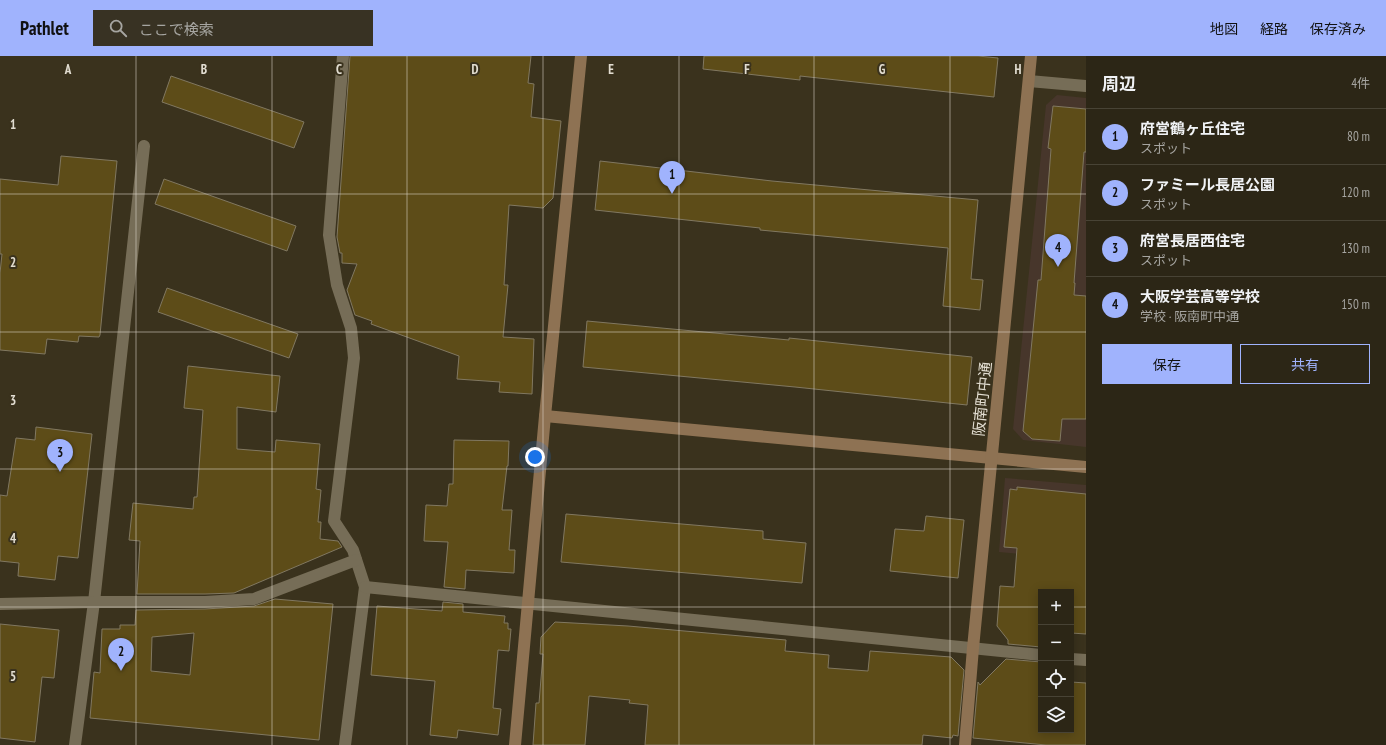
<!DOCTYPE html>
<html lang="ja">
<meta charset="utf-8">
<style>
body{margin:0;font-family:"PT Sans Narrow","Noto Sans JP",sans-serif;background:#383223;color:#f1f3f6}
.controls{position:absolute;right:12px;bottom:12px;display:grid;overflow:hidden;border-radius:0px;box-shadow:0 2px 10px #0003}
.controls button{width:36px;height:36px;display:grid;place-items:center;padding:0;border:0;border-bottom:1px solid #484335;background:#2c2616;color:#f1f3f6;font:20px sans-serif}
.you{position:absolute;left:535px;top:401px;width:14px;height:14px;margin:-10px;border:3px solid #fff;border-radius:50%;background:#1a73e8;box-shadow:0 0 0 6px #1a73e833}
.badge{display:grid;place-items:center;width:26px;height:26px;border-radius:50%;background:#a0b3fd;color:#111;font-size:13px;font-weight:700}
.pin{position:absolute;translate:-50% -33px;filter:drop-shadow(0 1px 2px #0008)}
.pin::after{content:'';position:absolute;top:21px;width:14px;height:12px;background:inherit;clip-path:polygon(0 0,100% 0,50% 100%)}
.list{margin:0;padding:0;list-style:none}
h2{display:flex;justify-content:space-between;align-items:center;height:52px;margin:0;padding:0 16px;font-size:17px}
h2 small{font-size:13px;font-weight:400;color:#a6a5a1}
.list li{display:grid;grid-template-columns:26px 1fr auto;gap:12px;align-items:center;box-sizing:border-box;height:56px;padding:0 16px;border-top:1px solid #484335}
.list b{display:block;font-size:15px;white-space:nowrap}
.list p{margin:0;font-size:13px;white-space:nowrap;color:#a6a5a1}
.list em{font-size:13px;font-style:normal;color:#a6a5a1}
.actions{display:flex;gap:8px;padding:12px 16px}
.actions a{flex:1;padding:9px 0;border:1px solid #a0b3fd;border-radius:0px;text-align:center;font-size:14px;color:#a0b3fd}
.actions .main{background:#a0b3fd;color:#111}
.icon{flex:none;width:22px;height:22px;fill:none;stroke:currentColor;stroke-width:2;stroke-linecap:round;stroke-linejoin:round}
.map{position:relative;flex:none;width:1086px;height:689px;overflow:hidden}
header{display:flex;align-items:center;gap:24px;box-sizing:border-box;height:56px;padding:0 20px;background:#a0b3fd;color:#111}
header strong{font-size:19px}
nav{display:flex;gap:22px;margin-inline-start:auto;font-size:14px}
.search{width:280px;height:36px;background:#383223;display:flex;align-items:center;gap:10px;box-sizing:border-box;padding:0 14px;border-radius:0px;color:#a6a5a1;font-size:15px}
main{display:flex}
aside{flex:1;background:#2c2616}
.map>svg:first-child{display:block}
.education{fill:#47362b}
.building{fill:#5d4c18;stroke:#817861;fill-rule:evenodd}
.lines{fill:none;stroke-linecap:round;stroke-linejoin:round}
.lane{stroke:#766d57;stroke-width:12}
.street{stroke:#766d57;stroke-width:12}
.secondary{stroke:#8e7253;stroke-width:12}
.grid{fill:none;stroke:#e2ddd1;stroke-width:1;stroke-opacity:0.55}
.labels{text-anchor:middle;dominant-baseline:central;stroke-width:4;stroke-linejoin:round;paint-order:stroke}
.street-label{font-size:15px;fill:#e2ddd1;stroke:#3a321d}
.grid-label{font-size:13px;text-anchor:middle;font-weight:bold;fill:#e2ddd1;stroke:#3a321d;stroke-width:4;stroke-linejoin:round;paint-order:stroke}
</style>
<header>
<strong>Pathlet</strong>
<div class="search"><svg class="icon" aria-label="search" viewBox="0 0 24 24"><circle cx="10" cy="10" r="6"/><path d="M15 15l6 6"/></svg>ここで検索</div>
<nav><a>地図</a><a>経路</a><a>保存済み</a></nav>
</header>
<main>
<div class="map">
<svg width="1086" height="689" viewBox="0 0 1086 689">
<rect width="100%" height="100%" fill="#3a321d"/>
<g class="education">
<path d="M1057 39 1086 42V391L1023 384 1013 373 1046 49Z"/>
<path d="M1005 422 1086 429V504L999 496Z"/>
</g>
<g class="building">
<path d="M350 0H531L528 27 534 28 531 61 561 65 553 142 543 152 509 149 504 229H508L503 281 534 283 532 338 499 336 500 326 457 323 459 300 371 268 372 265 355 259 347 234 357 208 342 207V197H340L337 181Z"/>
<path d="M704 0H978L998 2 994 41 800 20V24L703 13Z"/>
<path d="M171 20 304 66 294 92 162 46Z"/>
<path d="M1053 50 1086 53V96H1084L1074 227H1075L1074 239 1086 240V363H1062L1060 385 1032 383 1023 375 1038 224H1041L1051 93 1048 92Z"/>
<path d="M61 100 117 105 100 279 99 281 79 280 78 286 47 283 45 298 0 294V217L2 198H0V123L58 129Z"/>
<path d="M600 105 772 125 978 144 971 223 983 224 980 254 943 250 948 192 760 174V172L595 154Z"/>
<path d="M164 123 296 170 287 195 155 148Z"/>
<path d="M167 232 298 278 289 302 158 256Z"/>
<path d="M587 265 789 284V282L972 301 967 349 795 331 583 311Z"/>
<path d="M188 310 280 320 276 356 237 351V393L275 396 276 384 320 388 316 433 321 434 318 466H321L320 483 338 485 342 491 234 537 205 538H137L140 485 129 484 133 447 193 453 194 441H197L203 354 184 352Z"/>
<path d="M36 371 92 378 78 502 58 500 55 524 18 520 19 507 0 505V439L7 440 16 382 35 384Z"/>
<path d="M454 384 509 385 508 410H507L502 454H512L509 494H515L514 517 466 514 465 533 444 531 448 486 424 485 426 449 447 450 449 428H453Z"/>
<path d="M1017 431 1086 438V578L1071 577V536H1041V591L1008 588V584L997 570 1000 530 1014 531 1017 492 1004 491 1010 433 1017 434Z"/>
<path d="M566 458 763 475V483L806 487 802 527 561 506Z"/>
<path d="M926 460 964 464 958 522 890 515 895 473 924 475Z"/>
<path d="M275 543 333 548 319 684 90 662 94 616 100 617 102 573H120V569H135L136 554 205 553 254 550ZM194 577 190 619 151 615 152 581Z"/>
<path d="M443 546 463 548V556L505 560 504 567H508V573H511L509 595 498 594 493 652 501 653 498 679 458 674 457 682 430 679 435 625 371 619 377 550 442 555Z"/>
<path d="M555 566 628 570 786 584 785 595 829 599 828 612 868 615 870 595 951 601 964 614 958 680 953 679 952 682 923 679 922 689H645L648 649 629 647 630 644 589 640 585 689H533L536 647H539L543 598H540L541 581Z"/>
<path d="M0 568 59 574 54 622 42 621 35 686 0 682Z"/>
<path d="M1006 603 1041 606V674H1071V626L1086 627V689H1046L973 682 978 626 980 629Z"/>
</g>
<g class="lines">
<path class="lane" d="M0 548 94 546 144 90"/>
<g class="street">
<path d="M343 0 329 179 337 229 351 272 354 302 334 465 353 494 365 531 345 689"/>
<path d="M1029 25 1086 30"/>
<path d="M365 531 1041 599"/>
<path d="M1071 603 1086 604"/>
<path d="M75 689 94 546H205L254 543 356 504"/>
</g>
<g class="secondary">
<path d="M545 360 1086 411"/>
<path d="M515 689 545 360 581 0"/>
<path d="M965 689 973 592 1031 0"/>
</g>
</g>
<path class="grid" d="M136 0V689M272 0V689M407 0V689M543 0V689M679 0V689M814 0V689M950 0V689M0 138H1086M0 276H1086M0 413H1086M0 551H1041M1071 551H1086"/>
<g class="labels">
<g class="street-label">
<text transform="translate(982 343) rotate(-84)">阪南町中通</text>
</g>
</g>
<g class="grid-label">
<text x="68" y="18">A</text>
<text x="204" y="18">B</text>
<text x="339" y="18">C</text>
<text x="475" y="18">D</text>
<text x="611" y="18">E</text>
<text x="747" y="18">F</text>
<text x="882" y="18">G</text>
<text x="1018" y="18">H</text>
<text x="13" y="73">1</text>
<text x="13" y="211">2</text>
<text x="13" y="349">3</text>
<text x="13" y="487">4</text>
<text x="13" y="625">5</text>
</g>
</svg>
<div class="controls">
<button>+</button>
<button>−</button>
<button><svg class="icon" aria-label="locate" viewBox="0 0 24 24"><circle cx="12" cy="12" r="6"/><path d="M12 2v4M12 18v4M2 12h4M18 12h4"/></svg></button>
<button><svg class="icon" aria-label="layers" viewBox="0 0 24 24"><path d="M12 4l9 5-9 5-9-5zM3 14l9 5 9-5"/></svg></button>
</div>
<div class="you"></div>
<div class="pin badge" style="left:672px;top:138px">1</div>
<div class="pin badge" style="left:121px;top:615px">2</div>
<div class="pin badge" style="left:60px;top:416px">3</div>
<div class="pin badge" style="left:1058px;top:211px">4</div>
</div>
<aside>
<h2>周辺<small>4件</small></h2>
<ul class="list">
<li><span class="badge">1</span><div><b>府営鶴ヶ丘住宅</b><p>スポット</p></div><em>80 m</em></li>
<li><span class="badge">2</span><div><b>ファミール長居公園</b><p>スポット</p></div><em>120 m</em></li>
<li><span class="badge">3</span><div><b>府営長居西住宅</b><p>スポット</p></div><em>130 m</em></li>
<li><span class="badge">4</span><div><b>大阪学芸高等学校</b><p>学校 · 阪南町中通</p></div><em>150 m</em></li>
</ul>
<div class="actions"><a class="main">保存</a><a>共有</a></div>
</aside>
</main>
